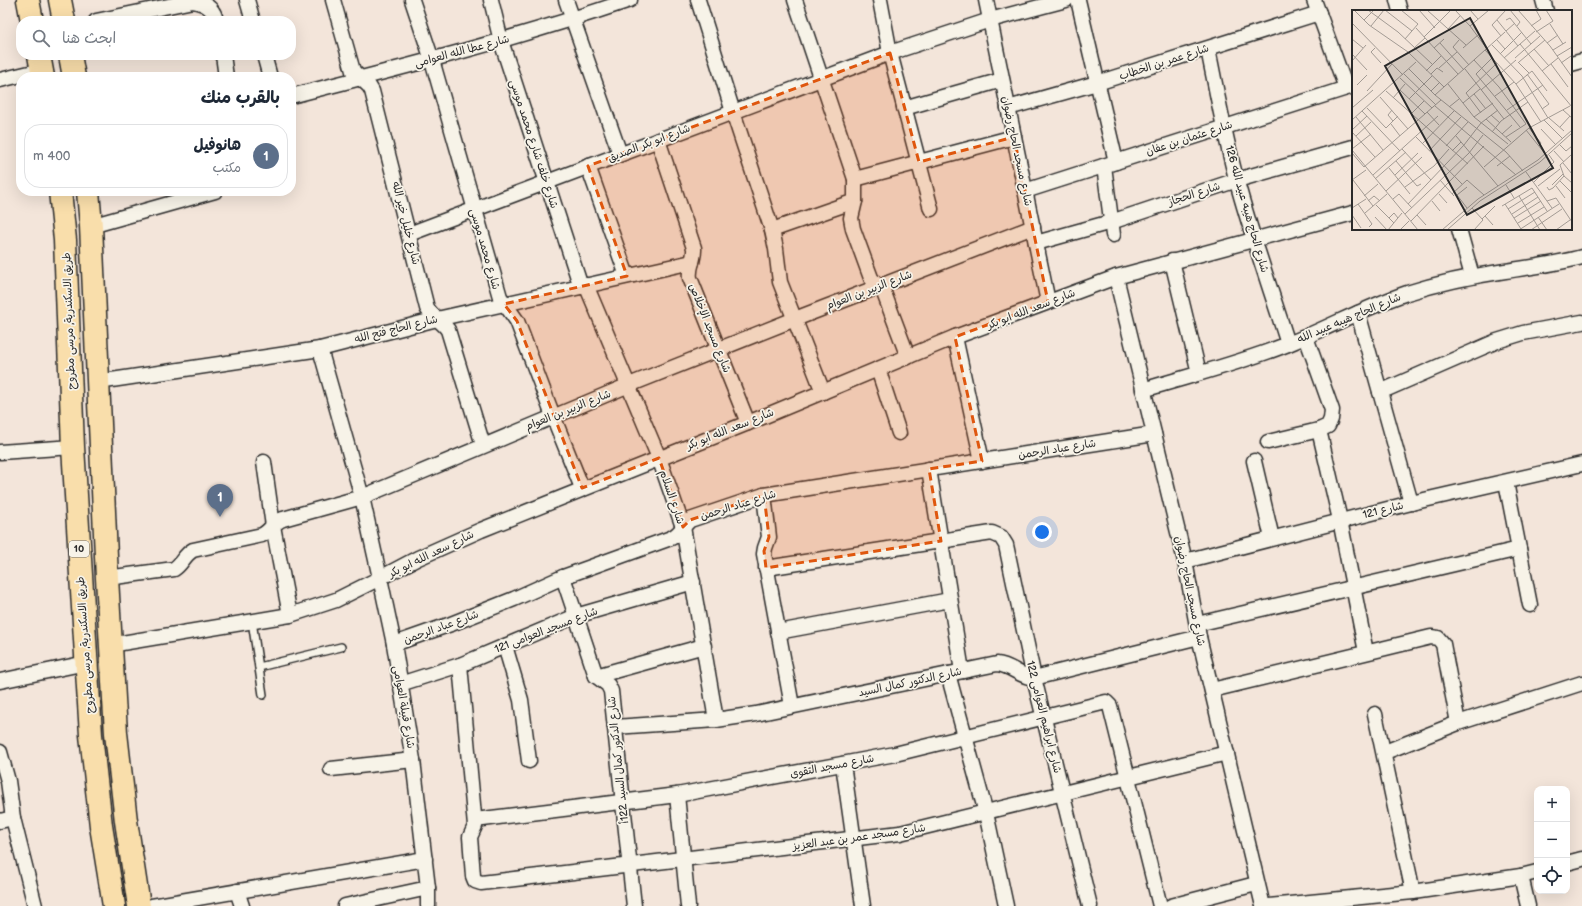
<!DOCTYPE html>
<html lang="ar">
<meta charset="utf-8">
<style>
body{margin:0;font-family:"Balsamiq Sans","Playpen Sans Arabic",sans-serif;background:#f6f6f7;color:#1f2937;direction:rtl}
.controls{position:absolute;right:12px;bottom:12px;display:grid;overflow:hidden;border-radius:8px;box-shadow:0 4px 16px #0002}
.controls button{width:36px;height:36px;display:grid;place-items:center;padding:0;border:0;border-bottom:1px solid #e0e1e3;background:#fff;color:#1f2937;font:20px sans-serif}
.you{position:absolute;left:1042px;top:532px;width:14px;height:14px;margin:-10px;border:3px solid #fff;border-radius:50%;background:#1a73e8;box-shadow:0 0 0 6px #1a73e833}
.badge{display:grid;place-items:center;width:26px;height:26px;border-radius:50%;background:#2b2b2b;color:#fff;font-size:13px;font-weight:700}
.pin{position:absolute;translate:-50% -33px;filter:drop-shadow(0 1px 2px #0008)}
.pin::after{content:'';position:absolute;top:21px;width:14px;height:12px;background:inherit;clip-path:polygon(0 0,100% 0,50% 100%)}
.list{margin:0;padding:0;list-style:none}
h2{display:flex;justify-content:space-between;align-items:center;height:52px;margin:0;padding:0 16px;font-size:17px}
h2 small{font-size:13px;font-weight:400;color:#747a83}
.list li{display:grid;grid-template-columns:26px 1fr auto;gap:12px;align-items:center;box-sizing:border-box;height:64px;margin:0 8px 8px;padding:0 8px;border:1px solid #e0e1e3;border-radius:16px}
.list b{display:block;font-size:15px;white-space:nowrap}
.list p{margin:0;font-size:13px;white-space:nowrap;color:#747a83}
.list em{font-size:13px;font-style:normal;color:#747a83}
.icon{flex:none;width:22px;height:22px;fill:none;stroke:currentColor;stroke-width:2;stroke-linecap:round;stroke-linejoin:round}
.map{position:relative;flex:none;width:1582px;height:906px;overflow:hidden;direction:ltr}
.search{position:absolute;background:#fff;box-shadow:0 4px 16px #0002;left:16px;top:16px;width:280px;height:44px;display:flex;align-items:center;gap:10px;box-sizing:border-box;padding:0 14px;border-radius:16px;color:#747a83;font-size:15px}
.panel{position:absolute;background:#fff;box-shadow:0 4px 16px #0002;left:16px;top:72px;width:280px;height:124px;border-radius:16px;direction:rtl}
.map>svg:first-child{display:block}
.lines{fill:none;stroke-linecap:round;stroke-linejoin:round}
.lane-casing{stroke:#2b2b2b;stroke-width:10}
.street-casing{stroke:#2b2b2b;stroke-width:17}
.primary-casing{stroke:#2b2b2b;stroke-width:25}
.lane{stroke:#f7f3e8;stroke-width:7}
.street{stroke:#f7f3e8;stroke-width:14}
.primary{stroke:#f9deab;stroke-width:22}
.marked{fill:#df570e;fill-opacity:0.2;stroke:#df570e;stroke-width:3;stroke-dasharray:8 5;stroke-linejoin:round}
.labels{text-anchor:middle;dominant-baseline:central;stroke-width:3.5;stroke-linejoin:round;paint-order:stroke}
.shield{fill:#f7f3e8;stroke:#686764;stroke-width:1}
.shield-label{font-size:10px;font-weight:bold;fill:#2b2b2b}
.street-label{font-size:11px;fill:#2b2b2b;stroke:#f7f3e8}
.inset-road{fill:none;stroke:#a39b94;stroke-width:1}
.view{fill:#2b2b2b;fill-opacity:0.15;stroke:#2b2b2b;stroke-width:2}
.inset-edge{fill:none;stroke:#2b2b2b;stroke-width:2}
</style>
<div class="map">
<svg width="1582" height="906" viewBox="0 0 1582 906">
<rect width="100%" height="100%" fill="#f3e5da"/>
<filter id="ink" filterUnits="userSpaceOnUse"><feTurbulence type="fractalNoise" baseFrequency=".025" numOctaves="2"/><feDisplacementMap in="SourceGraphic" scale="8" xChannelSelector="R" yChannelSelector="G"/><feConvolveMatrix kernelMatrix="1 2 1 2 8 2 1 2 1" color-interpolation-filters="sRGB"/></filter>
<g filter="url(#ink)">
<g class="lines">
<defs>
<g id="lane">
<path d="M252 621 263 695"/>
<path d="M259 667 341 647"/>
</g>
<g id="street">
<path d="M247 0 253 21"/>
<path d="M333 0 353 71 369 86 372 91 427 308C432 317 442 321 448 330L483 445"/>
<path d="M412 0 432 60 500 297 517 321 553 416 582 488"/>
<path d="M491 0 501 41 581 287"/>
<path d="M566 0 620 154"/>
<path d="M698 0 733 112 772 230 776 249 780 282 823 392"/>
<path d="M795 0 855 179V201L851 218 853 229 871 278 884 293 908 357"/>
<path d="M880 0 890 53 931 209"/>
<path d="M986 0 1048 302"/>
<path d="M1078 0 1116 162"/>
<path d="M1314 0 1346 88"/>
<path d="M1397 0 1400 11"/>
<path d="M1543 0 1546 11"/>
<path d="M96 21 193 1C205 3 214 8 216 21"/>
<path d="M1208 49C1217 93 1225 138 1237 182 1252 237 1271 290 1288 344"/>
<path d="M223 55 226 77"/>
<path d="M264 55 270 77"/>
<path d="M1571 64 1582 61"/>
<path d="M0 80 42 70"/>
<path d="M291 96C405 67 519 38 630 0"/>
<path d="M904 108 1002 80"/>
<path d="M1008 108 1097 83 1319 13"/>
<path d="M658 140 694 248C695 259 688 267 690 278L748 423"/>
<path d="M588 166 627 276"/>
<path d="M1104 166 1113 235"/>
<path d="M855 179 1014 137"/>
<path d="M1025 191 1353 86"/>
<path d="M91 226 215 191"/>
<path d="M1459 229 1472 276"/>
<path d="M772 230 855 201"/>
<path d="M409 234 890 53 990 20 1066 0"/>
<path d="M1036 243 1111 222 1237 180 1353 147"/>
<path d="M1172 261 1199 373"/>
<path d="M1116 277 1185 561 1199 637 1263 906"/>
<path d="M586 285 659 458 683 527 716 720"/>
<path d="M1358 313 1411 503"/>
<path d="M955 337 982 461"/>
<path d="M320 349 362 497 380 578 394 644 413 760 428 888V906"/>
<path d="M878 369 899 433"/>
<path d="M98 382 320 349 437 319 692 262"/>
<path d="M1143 390C1192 375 1241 363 1288 344 1328 328 1366 307 1407 293 1439 283 1472 276 1505 271 1532 267 1556 264 1582 257"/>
<path d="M1380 392 1497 341 1523 333 1582 322"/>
<path d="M1319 430 1340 520 1366 652"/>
<path d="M1268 442 1319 430 1328 426 1331 419 1332 410 1306 337"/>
<path d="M0 452 73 447"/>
<path d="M1254 461 1272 538"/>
<path d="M264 462 273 526 290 615"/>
<path d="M929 469 962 671"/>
<path d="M1506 482 1530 605"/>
<path d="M764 495 769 537 765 548 764 554 792 706"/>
<path d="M1185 561 1411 503 1582 464"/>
<path d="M766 568 992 533 1001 537 1006 545 1034 678 1090 906"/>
<path d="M563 577 596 676 608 685 611 691 634 906"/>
<path d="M107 578 174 569C182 564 184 555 193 550L262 535C270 531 274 522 283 519L362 497 629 385 795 319 1033 227"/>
<path d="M1197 624 1519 549"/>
<path d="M778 632 950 600"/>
<path d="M394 644 451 624 514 599 563 577 671 538C680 534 683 526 690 520L764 495 1154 434"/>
<path d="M110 645 290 615 336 600 380 578 418 558 481 530 748 423 955 337 1116 277 1353 213"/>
<path d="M505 646 521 700 529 761"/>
<path d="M460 665 475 826 470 837 473 876 475 881 481 883 900 833 1227 753"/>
<path d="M948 674 986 813 1006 906"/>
<path d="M596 676 704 646"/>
<path d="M0 681 86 663"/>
<path d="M400 684 460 665 576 616 693 582"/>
<path d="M1212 690 1431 637 1438 638 1443 644 1458 723"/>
<path d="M1375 714 1413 892"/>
<path d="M615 727 716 720 756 714 997 664C1011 665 1020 677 1034 678L1199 637"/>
<path d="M0 752 8 781 13 818 35 906"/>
<path d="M1385 752 1458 723 1582 683"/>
<path d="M843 764 863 906"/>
<path d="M331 769 413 760"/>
<path d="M677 795 688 906"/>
<path d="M475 820 677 795 895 754 1106 702 1110 706 1160 906"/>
<path d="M0 821 13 818"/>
<path d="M1567 863 1582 859"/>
<path d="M1521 876 1528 906"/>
<path d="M237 891 242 906"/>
<path d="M152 906 425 859"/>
<path d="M345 906 428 888"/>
<path d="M1171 906 1256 884"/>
<path d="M1269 906 1413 892 1521 876 1537 872"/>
</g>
<g id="primary">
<path d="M28 0 32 21"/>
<path d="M60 0 64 21"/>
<path d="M39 55 43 77"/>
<path d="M70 55 74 77"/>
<path d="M60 191 65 240 73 447 91 735 101 826 114 906"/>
<path d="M88 191 91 226 107 578 116 733 126 821 139 906"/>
</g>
</defs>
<use href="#lane" class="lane-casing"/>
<use href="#street" class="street-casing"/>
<use href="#primary" class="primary-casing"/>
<use href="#lane" class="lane"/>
<use href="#street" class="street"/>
<use href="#primary" class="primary"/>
</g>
</g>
<path class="marked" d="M890 53 919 162 1014 137 1048 302 955 337 982 461 929 469 941 541 766 568 764 551 769 537 764 495 690 520 683 527 659 458 582 488 517 321 504 304 627 276 588 166Z"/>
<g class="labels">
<rect class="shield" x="69" y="541" width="20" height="16" rx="3"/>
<g class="shield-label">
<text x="79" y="549">10</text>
</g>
<g class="street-label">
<text transform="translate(462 51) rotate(-15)">شارع عطا الله العوامى</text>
<text transform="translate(1164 62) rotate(-18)">شارع عمر بن الخطاب</text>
<text transform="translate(1189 138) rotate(-18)">شارع عثمان بن عفان</text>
<text transform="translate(649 143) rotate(-21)">شارع ابو بكر الصديق</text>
<text transform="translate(534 144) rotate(72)">شارع خلف شارع محمد موسى</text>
<text transform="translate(1017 151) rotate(78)">شارع مسجد الحاج رضوان</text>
<text transform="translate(1194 194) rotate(-18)">شارع الحجاز</text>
<text transform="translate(1247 209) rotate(74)">شارع الحاج هيبه عبيد الله 126</text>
<text transform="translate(406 223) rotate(76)">شارع خليل خير الله</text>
<text transform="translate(485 249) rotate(74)">شارع محمد موسى</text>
<text transform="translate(869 290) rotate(-21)">شارع الزبير بن العوام</text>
<text transform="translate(1031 309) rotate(-21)">شارع سعد الله ابو بكر</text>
<text transform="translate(1349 318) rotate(-23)">شارع الحاج هيبه عبيد الله</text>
<text transform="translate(69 321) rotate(-92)">طريق الاسكندرية, مرسى مطروح</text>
<text transform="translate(710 328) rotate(68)">شارع مسجد الإخلاص</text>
<text transform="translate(396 329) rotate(-14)">شارع الحاج فتح الله</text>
<text transform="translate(568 410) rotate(-22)">شارع الزبير بن العوام</text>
<text transform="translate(730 429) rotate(-22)">شارع سعد الله ابو بكر</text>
<text transform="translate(1057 449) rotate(-9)">شارع عباد الرحمن</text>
<text transform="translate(672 497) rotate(71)">شارع السلام</text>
<text transform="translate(738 505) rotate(-17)">شارع عباد الرحمن</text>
<text transform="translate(1383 510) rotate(-14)">شارع 121</text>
<text transform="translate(431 554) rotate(-26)">شارع سعد الله ابو بكر</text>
<text transform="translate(1190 591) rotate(78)">شارع مسجد الحاج رضوان</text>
<text transform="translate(441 627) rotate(-20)">شارع عباد الرحمن</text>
<text transform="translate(546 630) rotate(-21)">شارع مسجد العوامى 121</text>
<text transform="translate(85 645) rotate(-94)">طريق الاسكندرية, مرسى مطروح</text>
<text transform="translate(910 682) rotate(-12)">شارع الدكتور كمال السيد</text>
<text transform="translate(404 707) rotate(80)">شارع قبيلة العوامى</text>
<text transform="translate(1044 717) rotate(76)">شارع ابراهيم العوامى 122</text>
<text transform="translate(618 760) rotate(-96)">شارع الدكتور كمال السيد 122أ</text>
<text transform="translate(832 766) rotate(-11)">شارع مسجد التقوى</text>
<text transform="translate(859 837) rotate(-8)">شارع مسجد عمر بن عبد العزيز</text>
</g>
</g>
<g transform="translate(1352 10)">
<rect width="220" height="220" fill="#f3e5da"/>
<path class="inset-road" d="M2 0 17 15 56 42 92 77M16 0 46 22 80 54M33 0 60 21M49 0 66 14 53 29M67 0 83 18M75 0 114 35M103 0 118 16 135 39M118 0 126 9M158 0 168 12 165 16M166 0 198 36 220 67M12 10 22 0M145 10 166 36M154 10 158 8 179 34M0 13 51 65M198 14 211 34M19 16 32 0M118 16 137 0M179 16 189 9 184 0M64 18 106 64M96 19 108 6M154 21 163 13M184 22 201 11 194 0M149 26 140 15 154 0M72 27 99 0M0 29 11 38M107 30 101 37 117 55M145 30 153 39M88 33 112 60M195 33 206 25M168 34 220 97M140 35 170 66 196 108M23 38 19 42 29 53M62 38 73 28M82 38 92 29M111 38 126 25M182 39 197 56M133 40 164 74 189 112M201 40 214 32M0 44 15 60M148 44 170 22M205 46 220 37M140 48 124 64 168 117M152 48 183 21M163 48 188 26M122 50 147 77 174 114 154 127M0 51 14 35M166 52 177 63M167 52 193 30M209 53 219 46M199 54 216 77M87 58 105 42M57 59 83 85 154 142 171 161M113 59 152 109M74 61 89 46M190 61 206 48M52 64 84 95M79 64 85 58 91 62M175 64 197 94 190 99M48 68 80 98M96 74 122 107 156 134M164 74 180 61 195 81M5 75 15 65M48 80 73 104M129 80 164 50M15 81 40 54M34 81 116 154M79 81 88 72M122 84 134 99M83 85 153 22M143 86 162 72M28 87 56 119M41 88 53 74M57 89 80 66M111 93 128 79M83 96 164 165M97 97 107 89M0 98 21 80M15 98 34 118 46 106M40 100 36 105 41 111M155 100 191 75M211 100 220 108M10 101 48 141M75 102 87 115M129 103 114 83 145 53M59 104 72 91M139 105 148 113M4 107 31 140M122 107 141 93M197 108 212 121M134 109 159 132M0 110 64 52M192 110 211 129M39 114 48 126M208 117 218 106M177 118 189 133 187 136M189 119 204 135M0 120 15 106M174 120 194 145M0 122 23 147M140 122 149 111 176 92M150 124 160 115M4 126 19 112M104 126 146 176M64 127 110 174M70 134 102 101M112 135 129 113 146 100M208 135 214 141 220 136M94 136 116 112M0 139 19 124M50 139 79 170M0 140 66 220M77 141 109 107M100 141 109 132M202 141 212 152M0 143 12 157M219 145 208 155 212 166 220 173M44 151 65 176 69 174M211 153 220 164M145 156 158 146M12 157 89 90M132 157 177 118 218 96M37 158 58 184M174 162 200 198M21 165 86 106M43 165 66 143M23 169 54 142M0 170 14 160M1 170 21 196M88 170 102 186M208 171 220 183M182 172 202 152 197 145M154 175 162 188M200 175 211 164M186 176 208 159M204 176 213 188M53 177 82 156 97 139M115 177 105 185 115 198M195 177 197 180 201 178 212 166M34 181 70 147M87 184 95 193M100 184 115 170 132 185M12 186 26 174M167 186 188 220M41 189 47 184 60 198M16 191 22 186 28 191M80 191 88 201M195 191 204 188 220 212M6 194 20 214 17 217M56 194 112 135M153 194 169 219M24 195 42 213M150 196 180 178 195 201M0 198 14 189M120 198 131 210 122 220M156 199 183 182M13 203 35 184M53 204 117 143 131 125M160 204 186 187M0 205 9 218M65 205 74 215M133 206 141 215M23 207 35 220M186 207 195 220M37 208 42 203 46 208M162 208 189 191M130 209 143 196M59 211 132 136M166 213 192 197M36 220 50 203M48 220 57 211M90 220 126 189 186 150 220 120M95 220 128 191 188 152 220 123M167 220 207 194M179 220 210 199M204 220 218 210"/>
<path class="view" d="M118 8 201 158 115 205 33 56Z"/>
<rect width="220" height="220" class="inset-edge"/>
</g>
</svg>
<div class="controls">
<button>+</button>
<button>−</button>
<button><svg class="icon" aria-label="locate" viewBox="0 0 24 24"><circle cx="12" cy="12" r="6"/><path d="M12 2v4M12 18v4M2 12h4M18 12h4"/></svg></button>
</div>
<div class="you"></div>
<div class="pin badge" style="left:220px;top:517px;background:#5c6f8a">1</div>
<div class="search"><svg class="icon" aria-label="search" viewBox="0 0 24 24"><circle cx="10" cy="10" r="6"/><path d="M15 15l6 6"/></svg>ابحث هنا</div>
<section class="panel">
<h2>بالقرب منك<small></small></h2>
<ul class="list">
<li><span class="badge" style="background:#5c6f8a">1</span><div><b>هانوفيل</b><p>مكتب</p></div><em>400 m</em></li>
</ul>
</section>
</div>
